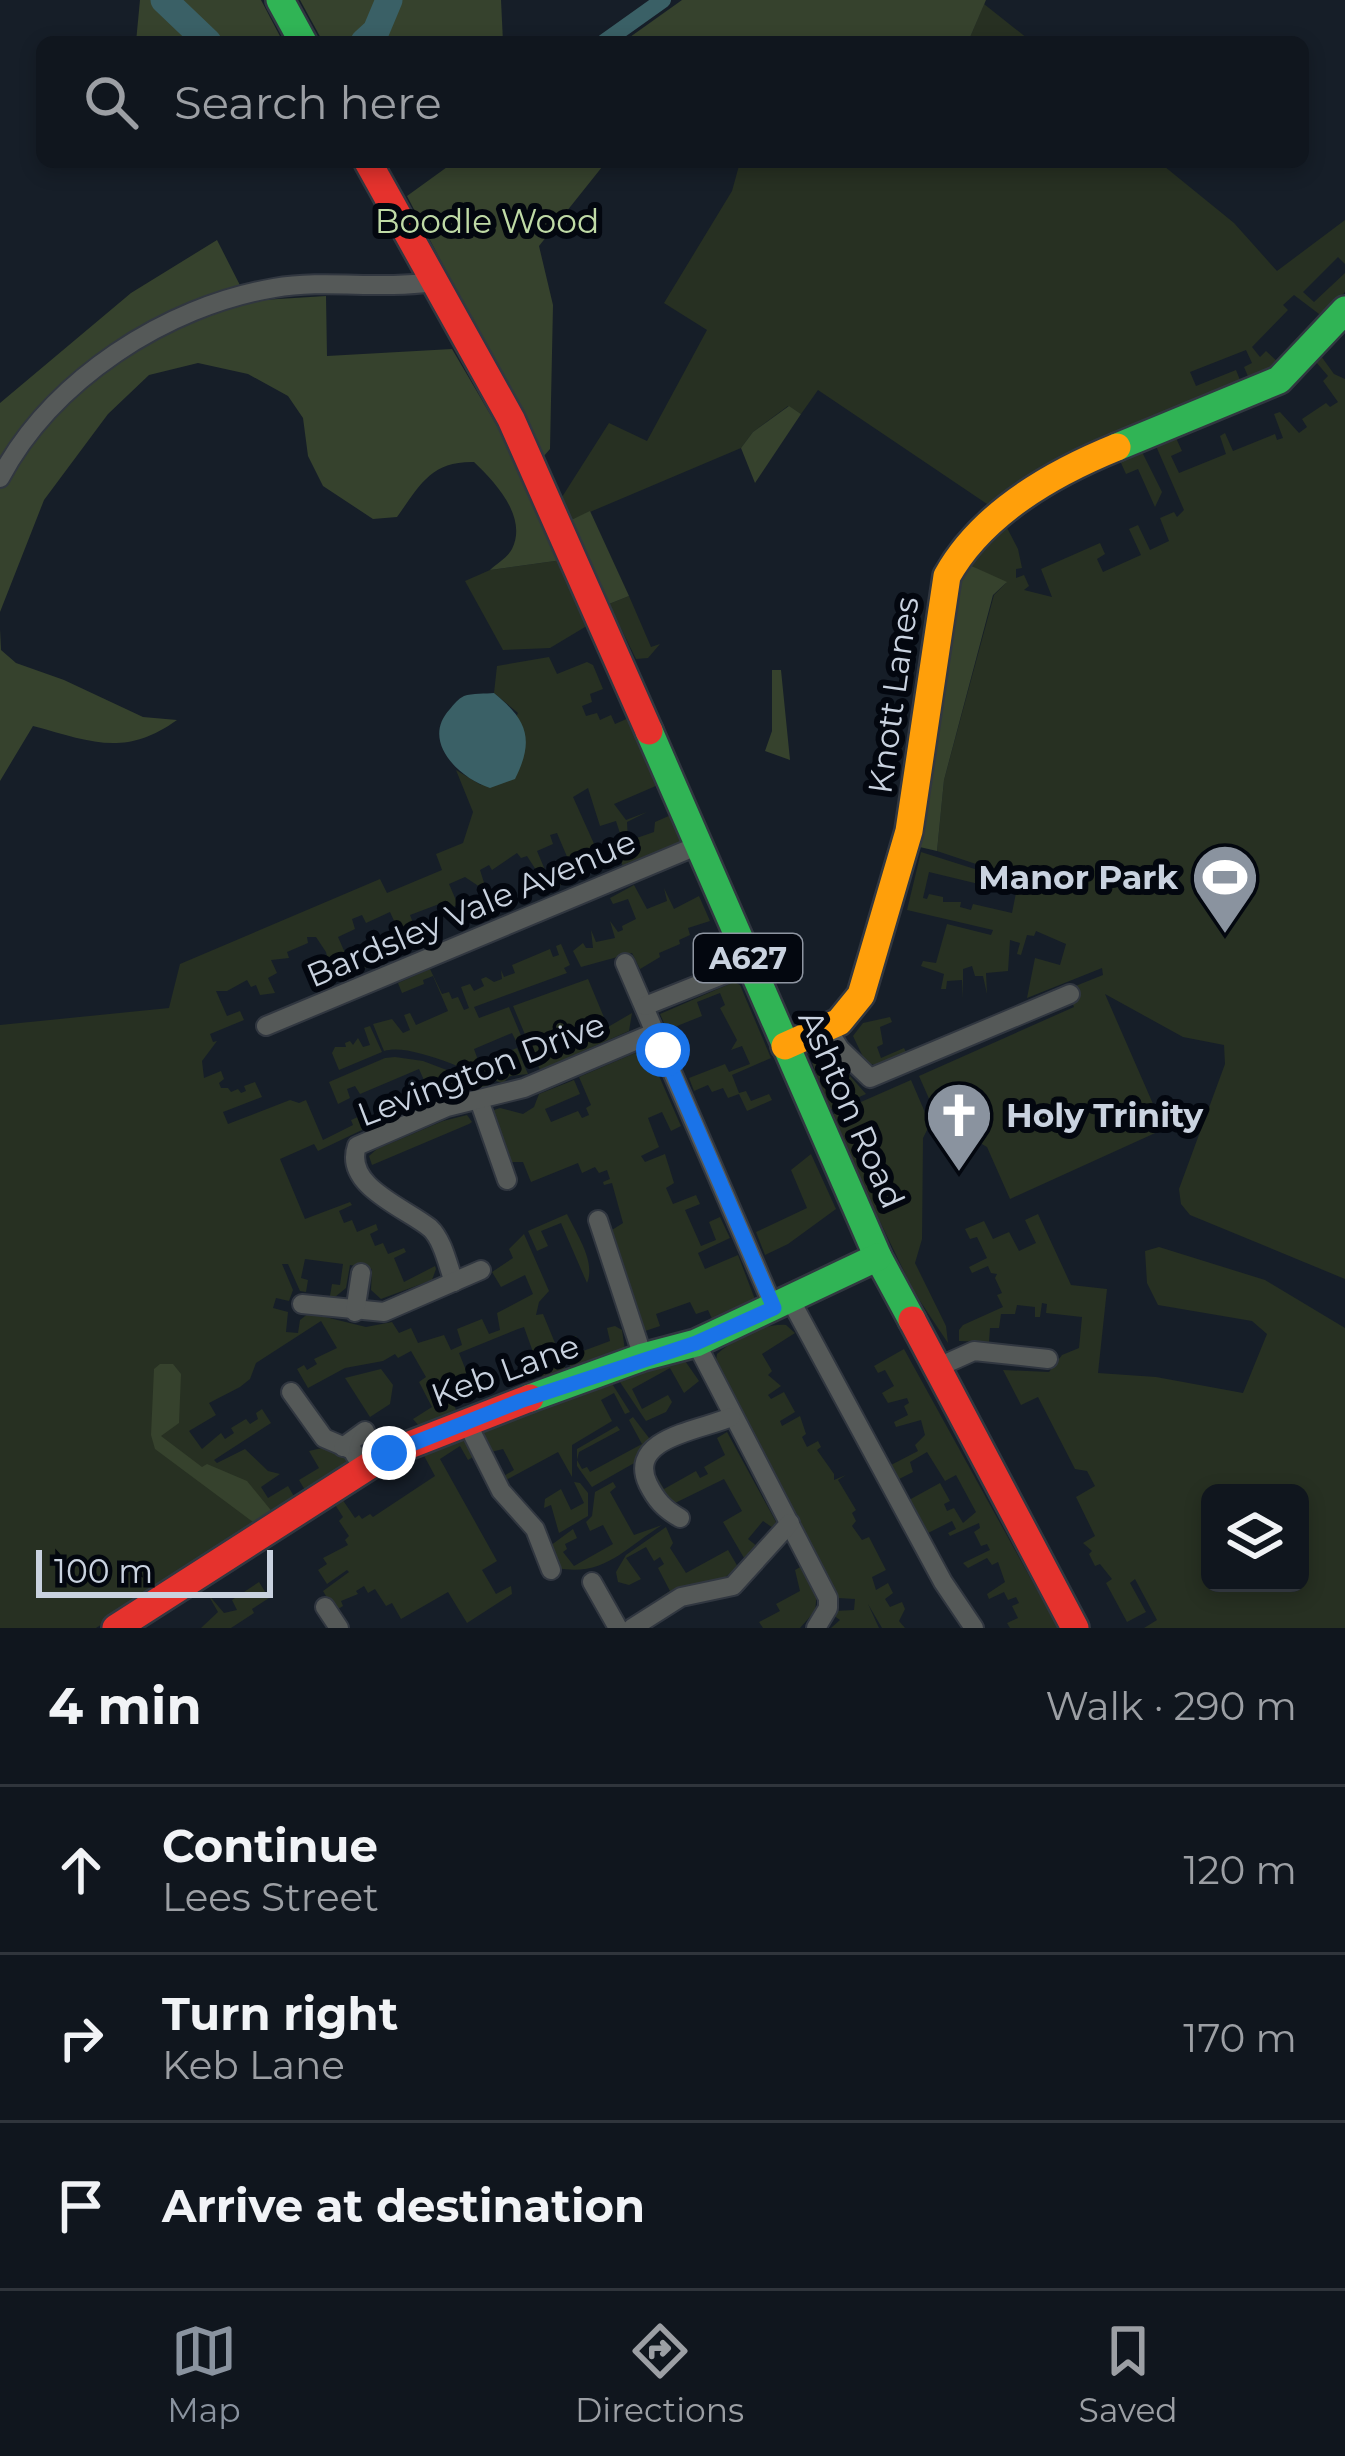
<!DOCTYPE html>
<meta charset="utf-8">
<style>
body{margin:0;font-family:Montserrat,sans-serif;background:#191f27;color:#f1f3f6}
.controls{position:absolute;right:36px;bottom:36px;display:grid;overflow:hidden;border-radius:18px;box-shadow:0 6px 18px #0003}
.controls button{width:108px;height:108px;display:grid;place-items:center;padding:0;border:0;border-bottom:3px solid #30353c;background:#10161e;color:#f1f3f6;font:60px sans-serif}
.scale{position:absolute;left:36px;bottom:30px;width:237px;box-sizing:border-box;padding-left:12px;border:6px solid #c9d2df;border-top:0;font-size:33px;line-height:42px;white-space:nowrap;color:#c9d2df;-webkit-text-stroke:9px #03070f;paint-order:stroke}
.stop{position:absolute;width:36px;height:36px;margin:-27px;border:9px solid #1a73e8;border-radius:50%;background:#fff}
.stop.end{background:#1a73e8;border-color:#fff;box-shadow:0 3px 12px #0008}
.list{margin:0;padding:0;list-style:none}
h2{display:flex;justify-content:space-between;align-items:center;height:156px;margin:0;padding:0 48px;font-size:51px}
h2 small{font-size:39px;font-weight:400;color:#9c9fa4}
.list li{display:grid;grid-template-columns:78px 1fr auto;gap:36px;align-items:center;box-sizing:border-box;height:168px;padding:0 48px;border-top:3px solid #30353c}
.list b{display:block;font-size:45px;white-space:nowrap}
.list p{margin:0;font-size:39px;white-space:nowrap;color:#9c9fa4}
.list em{font-size:39px;font-style:normal;color:#9c9fa4}
.icon{flex:none;width:66px;height:66px;fill:none;stroke:currentColor;stroke-width:2;stroke-linecap:round;stroke-linejoin:round}
.map{position:relative;flex:none;width:1345px;height:1628px;overflow:hidden}
.search{position:absolute;background:#10161e;box-shadow:0 6px 18px #0003;left:36px;right:36px;top:36px;height:132px;display:flex;align-items:center;gap:30px;box-sizing:border-box;padding:0 42px;border-radius:18px;color:#9c9fa4;font-size:45px}
.sheet{height:660px;background:#10161e}
nav{display:flex;justify-content:space-around;align-items:center;box-sizing:border-box;height:168px;border-top:3px solid #30353c;background:#10161e;font-size:33px;color:#9c9fa4}
nav a{display:grid;justify-items:center;gap:6px}
nav .on{color:#8a939f}
.map>svg:first-child{display:block}
.green{fill:#273022;fill-rule:evenodd}
.forest{fill:#36422d}
.water{fill:#3a6066}
.lines{fill:none;stroke-linecap:round;stroke-linejoin:round}
.canal{stroke:#3a6066;stroke-width:16}
.river{stroke:#3a6066;stroke-width:27}
.street-casing{stroke:#313740;stroke-width:22}
.fast-casing{stroke:#313740;stroke-width:32}
.slow-casing{stroke:#313740;stroke-width:32}
.jam-casing{stroke:#313740;stroke-width:32}
.street{stroke:#555958;stroke-width:18}
.fast{stroke:#30b455;stroke-width:27}
.slow{stroke:#ff9f0a;stroke-width:27}
.jam{stroke:#e5322d;stroke-width:27}
.route{stroke:#1a73e8;stroke-width:15}
.labels{text-anchor:middle;dominant-baseline:central;stroke-width:12;stroke-linejoin:round;paint-order:stroke}
.shield{fill:#03070f;stroke:#8e95a1;stroke-width:3}
.shield-label{font-size:30px;font-weight:bold;fill:#c9d2df}
.park-label{font-size:33px;fill:#bfdaa6;stroke:#03070f}
.street-label{font-size:33px;fill:#c9d2df;stroke:#03070f}
.poi-label{font-size:33px;font-weight:bold;fill:#c9d2df;stroke:#03070f;text-anchor:end}
</style>
<div class="map">
<svg width="1345" height="1628" viewBox="0 0 1345 1628">
<rect width="100%" height="100%" fill="#161e28"/>
<g class="green">
<path d="M984 4 1032 42H968Z"/>
<path d="M740 162H1159L1234 223 1277 271 1345 220V264L1338 257 1303 292 1314 302 1345 273V292L1323 317 1294 295 1283 305 1288 310 1252 347 1260 357 1266 351 1279 363 1250 381 1244 367 1252 363 1246 350 1190 372 1196 386 1236 370 1242 385 993 508 818 390 801 414 788 406 753 432 741 448 571 520 562 497 609 423 647 441 707 330 664 303 732 191Z"/>
<path d="M1321 356 1334 374 1345 379V1279L1190 1215 1181 1204 1179 1189 1225 1064 1224 1045 1183 1037 1105 994 1164 1129 1010 1199 987 1147 938 1119 919 1076 1074 1007 1068 989 1103 975 1102 968 1027 998 1035 958 1060 965 1066 944 1036 931 1034 936 1027 935 1021 955 1017 954 1020 943 1010 940 1008 971 986 973 987 994 983 976H975L972 966 963 969V999L962 980 947 981 946 989H941L944 974 921 966 923 961 936 963 947 924 991 935 993 930 907 910 921 852 1019 883 1021 879 937 851 944 780 994 595 1006 583 965 563 1005 524 1018 549 1022 568 1016 569V578L1024 575 1029 586 1024 590 1052 597 1041 569 1100 543 1105 554 1097 559 1103 572 1141 555 1129 529 1138 525 1150 550 1169 541 1160 518 1174 512 1177 517 1184 510 1156 446 1176 438 1182 451 1171 456 1179 473 1226 454 1220 436 1225 433 1233 451 1275 434 1277 440 1283 438 1274 414 1280 412 1299 433 1307 427 1302 419 1326 403 1330 407 1338 402 1323 381 1328 376 1316 362ZM929 872 1016 893 1012 913 973 904 971 910 960 907 961 902H943V897L929 894 927 899 923 898Z"/>
<path d="M1140 448 1162 492 1155 507 1138 469 1126 474 1117 454Z"/>
<path d="M562 560 590 624 550 648 503 650 465 581 490 570Z"/>
<path d="M629 596 651 647 660 644 648 658 636 659 609 604Z"/>
<path d="M549 657 557 674 587 662 593 665 603 689 590 694 592 702 582 706 586 716 597 713 600 720 611 715 615 724 631 717 658 785 614 804 626 820 647 812 627 822 628 841 654 832 655 822 671 815 682 842 623 867 619 855 626 851 616 821 600 826 588 788 573 797 604 866 576 878 557 833 550 835 553 844 537 851 548 877 565 869 570 881 550 890 540 869 536 870 527 856 521 858 517 853 492 870 489 865 480 870 494 914 471 923 466 912 484 904 480 887 465 877 449 884 458 905 451 908 447 901 410 915 415 928 404 934 410 948 385 958 381 948 395 942 390 929 396 925 390 912 366 923 362 915 352 919 355 929 338 937 349 962 367 955 372 965 318 988 313 977 330 970 326 952 316 937H307L308 943 287 952 289 958 271 960 277 973 268 978 275 993 260 995 256 985 251 987 247 980 227 991H216L227 1016 240 1011 244 1020 210 1034 213 1042 217 1041 202 1061 204 1078 221 1071 224 1079 219 1083 221 1088H228L231 1092 238 1089 241 1093 246 1091 244 1086 255 1082 262 1097 223 1112 228 1124 290 1100 299 1103 306 1100 323 1140 353 1125 351 1120 358 1117 364 1129 318 1151 314 1144 280 1159 305 1219 350 1202 352 1205 339 1211 344 1223 352 1220 357 1232 376 1224 378 1230 370 1234 375 1246 383 1243 388 1254 404 1248 406 1252 394 1258 404 1282 435 1266 436 1269 432 1280 381 1299 371 1290 372 1269 350 1265 346 1288 335 1297 330 1296 332 1284 340 1285 343 1264 305 1259 301 1278 308 1280 306 1292 300 1291 288 1264H282L293 1290 289 1301 276 1298 273 1308 288 1312 286 1332 298 1333 300 1320 309 1313 366 1327 392 1322 399 1333 411 1328 418 1343 444 1335 451 1350 462 1345 457 1329 482 1319 489 1334 500 1330 497 1313 533 1294 525 1275 501 1287 492 1272 513 1258 509 1249 524 1234 549 1291 539 1302 536 1315 543 1314 567 1372 543 1380 524 1327 518 1329 459 1353 467 1373 454 1378 456 1385 447 1389 457 1412 420 1427 413 1419 432 1407 419 1382 426 1377 411 1351 398 1358 395 1354 383 1361 345 1368 308 1388 297 1369 304 1365 307 1370 317 1364 314 1359 337 1348 321 1321 256 1363 250 1379 240 1387 209 1403 216 1415 189 1431 202 1449 221 1433 225 1439 234 1433 231 1428 246 1419 250 1424 258 1419 256 1413 262 1409 271 1423 214 1460 217 1463 245 1449 268 1471 280 1474 261 1487 268 1498 288 1486 295 1498 96 1628H0V1025L169 1008 180 964 380 879 387 893 442 870 436 854 463 843 473 812 456 770 481 785 518 713 494 693 497 666Z"/>
<path d="M634 885 647 909 667 901 664 888 674 909 699 896 710 921 688 928 690 935 679 940 680 944 659 953 660 957 640 969 632 953 581 967 567 939 573 951 583 943 586 948H593L591 930 596 942 615 938 610 921 618 932 623 930 622 926 636 919 628 899 613 904 610 898Z"/>
<path d="M561 944 570 965 564 968 567 973 474 1007 479 1018 509 1007 525 1045 519 1047 512 1033 474 1049 479 1063 517 1048 528 1074 510 1076 503 1083C473 1074 411 1042 384 1051L373 1024 392 1019 403 1033 410 1030 404 1015 410 1013 416 1025 448 1011 433 976 423 980 424 984 402 993 398 983 430 969 442 994 449 992 452 999 458 997 464 1010 469 1008 461 987 470 984 474 991 484 986 481 979 486 977 494 982 502 979 501 970 504 977 515 973 512 965 550 949 553 957 559 955 556 946Z"/>
<path d="M588 979 608 1027 632 1013 629 1031 540 1070 513 1006Z"/>
<path d="M734 982 740 985 771 1058 732 1075 739 1093 746 1091 751 1101 769 1094 772 1100 747 1111 739 1094 728 1098 723 1088 712 1092 708 1085 694 1091 689 1078 725 1064 729 1072 750 1064 742 1046 731 1050 737 1040 720 1008 725 1005 720 993 697 1002 702 1016 667 1030 660 1014Z"/>
<path d="M890 1017 892 1022 880 1027 883 1044 877 1047 881 1058 904 1048 906 1052 876 1065 866 1063 853 1036 863 1023Z"/>
<path d="M370 1026 382 1052 339 1070 332 1053 335 1047H346L345 1043 350 1041 353 1045 358 1038 363 1047 370 1045 364 1028Z"/>
<path d="M635 1053 652 1060 681 1126 671 1131 662 1112 648 1118 659 1147 641 1156 645 1162 665 1154 674 1183 666 1188 673 1204 696 1195 700 1204 685 1210 701 1246 716 1240 709 1222 720 1217 730 1238 698 1253 705 1269 738 1255 756 1302 713 1321 708 1310 696 1314 690 1302 656 1314 660 1326 639 1333 612 1237V1230L623 1223 612 1183 604 1185 603 1182 610 1179 607 1170 599 1173 595 1167 582 1173 578 1163 531 1182 523 1162H510L491 1111 500 1108 523 1114 534 1107 539 1094 574 1080 580 1094 545 1109 551 1122 578 1111 582 1118 589 1115 586 1108 591 1105 579 1077Z"/>
<path d="M825 1053 835 1059 866 1094 828 1111 812 1062Z"/>
<path d="M395 1057 423 1061 489 1086 416 1107 412 1097 428 1089 419 1069 360 1094 355 1086 347 1089 350 1098 338 1104 329 1082 385 1058Z"/>
<path d="M911 1080 930 1124 923 1138 922 1239 915 1263 946 1326 948 1343 914 1292 829 1116Z"/>
<path d="M467 1115 472 1122 469 1124 372 1165 369 1156 377 1149 443 1121Z"/>
<path d="M811 1154 836 1209 788 1244 765 1255 756 1232 807 1208 791 1170Z"/>
<path d="M567 1214C577 1235 596 1262 587 1283L561 1223 541 1231 548 1246 537 1251 528 1231Z"/>
<path d="M1038 1214 1071 1285 1107 1289 1098 1373 1156 1377 1243 1393 1267 1334 1252 1321 1158 1305 1147 1283 1145 1251 1159 1247 1265 1280 1345 1328V1628H1144L1157 1620 1135 1579 1130 1583 1146 1612 1127 1622 1106 1583 1112 1579 1100 1564 1095 1566 1089 1554 1092 1551 1083 1543 1095 1536 1076 1497 1095 1486 1087 1471 1075 1469 1038 1397 1021 1405 1003 1370 1049 1372 1062 1355 1079 1348 1082 1317 1046 1313 1047 1304 1042 1303 1040 1317H1035V1307L1017 1305 1015 1314H1001L999 1328H990L989 1342 959 1341V1330L963 1325 1003 1307 997 1295 1002 1293 995 1278 997 1274 991 1273 988 1266 972 1273 969 1267 987 1258 977 1237 970 1239 965 1229 984 1221 993 1239 1009 1232 1019 1251 1036 1243 1025 1220ZM1210 1493H1300V1583H1210Z"/>
<path d="M786 1325 795 1333 762 1354 772 1371 768 1375 781 1386 768 1395 771 1399 784 1392 795 1412 780 1421 782 1426 800 1416 806 1434 802 1437 807 1447 818 1441 821 1447 817 1450 834 1474V1480L846 1475 838 1480 856 1510 852 1513 856 1521 852 1526 862 1540 869 1537 886 1570 872 1577 876 1590 888 1583 893 1593 885 1599 890 1607 902 1602 905 1609 899 1621 905 1628H882L868 1604 879 1628H831L840 1620 833 1615 835 1611 854 1610 855 1599 838 1598 715 1367 717 1354C733 1340 763 1323 786 1325Z"/>
<path d="M615 1326 622 1330 625 1350 576 1369 570 1366 560 1342 576 1336 583 1351 610 1341 607 1328Z"/>
<path d="M904 1349 1058 1628H1010L1007 1623 1018 1618 1012 1606 1019 1603 1016 1597 1008 1600 1004 1592 989 1599 987 1594 1005 1582 998 1562 992 1565 987 1558 968 1568 963 1563 990 1550 987 1544 981 1546 974 1532 980 1528 979 1523 950 1536 948 1533 956 1529 952 1521 928 1533 909 1500 940 1483 950 1501 944 1504 947 1511 954 1508 963 1523 976 1512 956 1475 945 1481 927 1452 910 1462 913 1472 899 1479 891 1465 918 1451 915 1445 925 1435 921 1420 896 1427 894 1422 908 1415 904 1406 909 1403 907 1398 888 1403 882 1393 894 1386 885 1370 878 1373 874 1366Z"/>
<path d="M683 1358 699 1381 684 1393 670 1368 632 1389 642 1409 668 1395 672 1402 666 1412 646 1421 618 1379Z"/>
<path d="M381 1369 393 1385 390 1404 370 1417 345 1378Z"/>
<path d="M611 1382 630 1412 625 1414 614 1393 601 1400 612 1421 572 1445V1477L558 1452 506 1480 516 1500 502 1477 514 1470 503 1449 487 1453 480 1429Z"/>
<path d="M633 1417 649 1438 648 1444 639 1452 636 1462 592 1487 577 1466V1449L617 1426 620 1430 579 1452 577 1460 582 1469 587 1467 590 1472 642 1444 629 1420Z"/>
<path d="M727 1432 776 1522 773 1528 763 1521 748 1539 758 1547 747 1563 723 1522 742 1511 724 1479 673 1504 663 1496 650 1465 664 1489 696 1471 700 1478 708 1474 704 1467 725 1455 717 1438Z"/>
<path d="M465 1436 478 1454 468 1460 460 1446 440 1459 497 1561 482 1570 496 1594 511 1586 512 1594 467 1623 448 1592 401 1619 392 1603 386 1606 375 1589 368 1593 364 1586 356 1591 358 1594 341 1601 343 1606 335 1611 323 1591 349 1572 347 1570 327 1584 318 1570 327 1564 323 1558 348 1545 345 1540 349 1536 339 1521 343 1517 332 1500 340 1496 355 1518 359 1515 362 1519 370 1514 373 1517 435 1476 422 1452Z"/>
<path d="M326 1447 344 1453 350 1461 305 1490 299 1480 319 1468 309 1451Z"/>
<path d="M574 1482 580 1483 588 1493V1516L559 1533 551 1505 544 1508 545 1499 561 1489 571 1510 584 1503Z"/>
<path d="M613 1482 616 1487 610 1492 634 1535 662 1525C624 1549 604 1577 557 1568L550 1546 573 1529 577 1538 565 1544 567 1549 563 1552 574 1566 613 1544 603 1525 590 1531 586 1522 592 1516 595 1492Z"/>
<path d="M666 1527 673 1543 670 1548 686 1573 728 1550 738 1567 715 1585 665 1601 662 1596 670 1591 658 1568 664 1564 660 1557 654 1561 646 1547 626 1558 641 1579 629 1585 618 1582 616 1572 626 1555Z"/>
<path d="M802 1566 817 1594 815 1611 800 1628H763L759 1622 780 1611 776 1604 800 1591 795 1570Z"/>
<path d="M259 1582 269 1598 252 1609 254 1613 231 1628H201L218 1612 207 1593 224 1613 237 1610 232 1600Z"/>
</g>
<g class="forest">
<path d="M140 0H261L283 42H136Z"/>
<path d="M300 0H501L503 42H323Z"/>
<path d="M682 0H986L968 42H623Z"/>
<path d="M454 162H606L539 246 553 305 550 449 543 457 407 196Z"/>
<path d="M217 240 248 301 326 296 327 356 452 349 526 475 562 560 490 570C496 564 508 557 512 549 528 517 495 482 474 462 431 461 420 485 397 517L373 519 323 486 308 456 303 418 288 396 248 374 198 363 149 375 108 414 44 500 0 612V403L131 293Z"/>
<path d="M789 406 801 414 755 483 741 448 753 432Z"/>
<path d="M590 511 629 596 609 604 571 520Z"/>
<path d="M965 563 1007 582 993 595 944 780 937 851 911 845 956 582Z"/>
<path d="M0 629 1 650 16 663 64 680 143 717 177 720C124 758 90 741 33 726L0 781Z"/>
<path d="M772 670H781L790 760 765 751 772 731Z"/>
<path d="M160 1364H173L181 1374 179 1423 161 1436 202 1467 207 1464 247 1481 274 1514 257 1525 155 1449 151 1435 154 1369Z"/>
</g>
<path class="water" d="M494 693C527 720 535 739 515 779L490 788C459 778 420 741 450 709 454 704 458 699 464 696 472 693 486 694 494 693Z"/>
<g class="lines">
<path class="canal" d="M604 42 663 0"/>
<g class="river">
<path d="M164 0 208 42"/>
<path d="M364 42 376 31 389 0"/>
</g>
<defs>
<g id="street">
<path d="M0 478C52 380 166 306 274 288 327 279 379 290 432 282"/>
<path d="M625 963 774 1308"/>
<path d="M645 1006 750 964"/>
<path d="M266 1026 699 845"/>
<path d="M828 1030 840 1049 870 1078 1070 994"/>
<path d="M479 1100 507 1180"/>
<path d="M598 1220 643 1357"/>
<path d="M454 1282C448 1266 443 1240 430 1228 406 1208 343 1186 357 1146L447 1107 524 1088 656 1032"/>
<path d="M790 1299 943 1582 974 1628"/>
<path d="M302 1304 384 1312 481 1270"/>
<path d="M355 1312 361 1273"/>
<path d="M696 1343 828 1598V1608L816 1628"/>
<path d="M936 1368 974 1351 1048 1359"/>
<path d="M291 1392 324 1438 352 1450 363 1468"/>
<path d="M466 1421 501 1491 535 1529 551 1570"/>
<path d="M343 1447 365 1431"/>
<path d="M680 1518C664 1509 656 1500 648 1484 626 1437 703 1430 731 1417"/>
<path d="M592 1582 618 1628"/>
<path d="M325 1607 339 1628"/>
<path d="M632 1628 681 1597 733 1586 790 1523"/>
</g>
<g id="fast">
<path d="M280 0 303 42"/>
<path d="M1117 447 1279 380 1345 310"/>
<path d="M649 731 878 1257 912 1320"/>
<path d="M530 1398 643 1357 696 1343 878 1257"/>
</g>
<path id="slow" d="M785 1046 839 1022 861 995 909 831 947 576C982 513 1053 473 1117 447"/>
<g id="jam">
<path d="M368 162 511 419 649 731"/>
<path d="M912 1320 1075 1628"/>
<path d="M116 1628 389 1453 530 1398"/>
</g>
</defs>
<use href="#street" class="street-casing"/>
<use href="#fast" class="fast-casing"/>
<use href="#slow" class="slow-casing"/>
<use href="#jam" class="jam-casing"/>
<use href="#street" class="street"/>
<use href="#fast" class="fast"/>
<use href="#slow" class="slow"/>
<use href="#jam" class="jam"/>
</g>
<g class="lines">
<path class="route" d="M389 1453 520 1401 696 1343 774 1308 663 1050"/>
</g>
<defs>
<symbol id="stadium-pin" viewBox="-11 -11 22 30"><path d="M0 17L-7.5 6A9.5 9.5 0 1 1 7.5 6Z" fill="#8a939f" stroke="#03070f"/><path d="M0-5a6.5 5 0 1 0 0 10a6.5 5 0 1 0 0-10ZM-3.5-1.8h7v3.6h-7Z" fill="#fff"/></symbol>
<symbol id="church-pin" viewBox="-11 -11 22 30"><path d="M0 17L-7.5 6A9.5 9.5 0 1 1 7.5 6Z" fill="#8a939f" stroke="#03070f"/><path d="M-1.2-6h2.4v3.5h3.3v2.4h-3.3V6h-2.4V-.1h-3.3v-2.4h3.3Z" fill="#fff"/></symbol>
</defs>
<g fill-rule="evenodd">
<use href="#stadium-pin" x="1187" y="839" width="76" height="104"/>
<use href="#church-pin" x="921" y="1077" width="76" height="104"/>
</g>
<g class="labels">
<rect class="shield" x="694" y="934" width="108" height="48" rx="9"/>
<g class="shield-label">
<text x="748" y="958">A627</text>
</g>
<g class="park-label">
<text x="487" y="221">Boodle Wood</text>
</g>
<g class="street-label">
<text transform="translate(893 695) rotate(-82)">Knott Lanes</text>
<text transform="translate(471 908) rotate(-23)">Bardsley Vale Avenue</text>
<text transform="translate(481 1069) rotate(-21)">Levington Drive</text>
<text transform="translate(852 1109) rotate(66)">Ashton Road</text>
<text transform="translate(505 1370) rotate(-20)">Keb Lane</text>
</g>
<g class="poi-label">
<text x="1178" y="877">Manor Park</text>
<text x="1006" y="1115" text-anchor="start">Holy Trinity</text>
</g>
</g>
</svg>
<div class="controls">
<button><svg class="icon" aria-label="layers" viewBox="0 0 24 24"><path d="M12 4l9 5-9 5-9-5zM3 14l9 5 9-5"/></svg></button>
</div>
<div class="scale">100 m</div>
<div class="stop" style="left:663px;top:1050px"></div>
<div class="stop end" style="left:389px;top:1453px"></div>
<div class="search"><svg class="icon" aria-label="search" viewBox="0 0 24 24"><circle cx="10" cy="10" r="6"/><path d="M15 15l6 6"/></svg>Search here</div>
</div>
<section class="sheet">
<h2>4 min<small>Walk · 290 m</small></h2>
<ul class="list">
<li><svg class="icon" aria-label="ahead" viewBox="0 0 24 24"><path d="M12 20V5M6 11l6-6 6 6"/></svg><div><b>Continue</b><p>Lees Street</p></div><em>120 m</em></li>
<li><svg class="icon" aria-label="right" viewBox="0 0 24 24"><path d="M7 20v-9h11M14 6l5 5-5 5"/></svg><div><b>Turn right</b><p>Keb Lane</p></div><em>170 m</em></li>
<li><svg class="icon" aria-label="arrive" viewBox="0 0 24 24"><path d="M6 21V4h12l-3 4 3 4H6"/></svg><div><b>Arrive at destination</b></div></li>
</ul>
</section>
<nav>
<a class="on"><svg class="icon" aria-label="map" viewBox="0 0 24 24"><path d="M3 6l6-2 6 2 6-2v14l-6 2-6-2-6 2zM9 4v14M15 6v14"/></svg>Map</a>
<a><svg class="icon" aria-label="directions" viewBox="0 0 24 24"><path d="M12 3l9 9-9 9-9-9zM9 14v-3h6M13 9l2 2-2 2"/></svg>Directions</a>
<a><svg class="icon" aria-label="saved" viewBox="0 0 24 24"><path d="M7 4h10v16l-5-4-5 4z"/></svg>Saved</a>
</nav>
